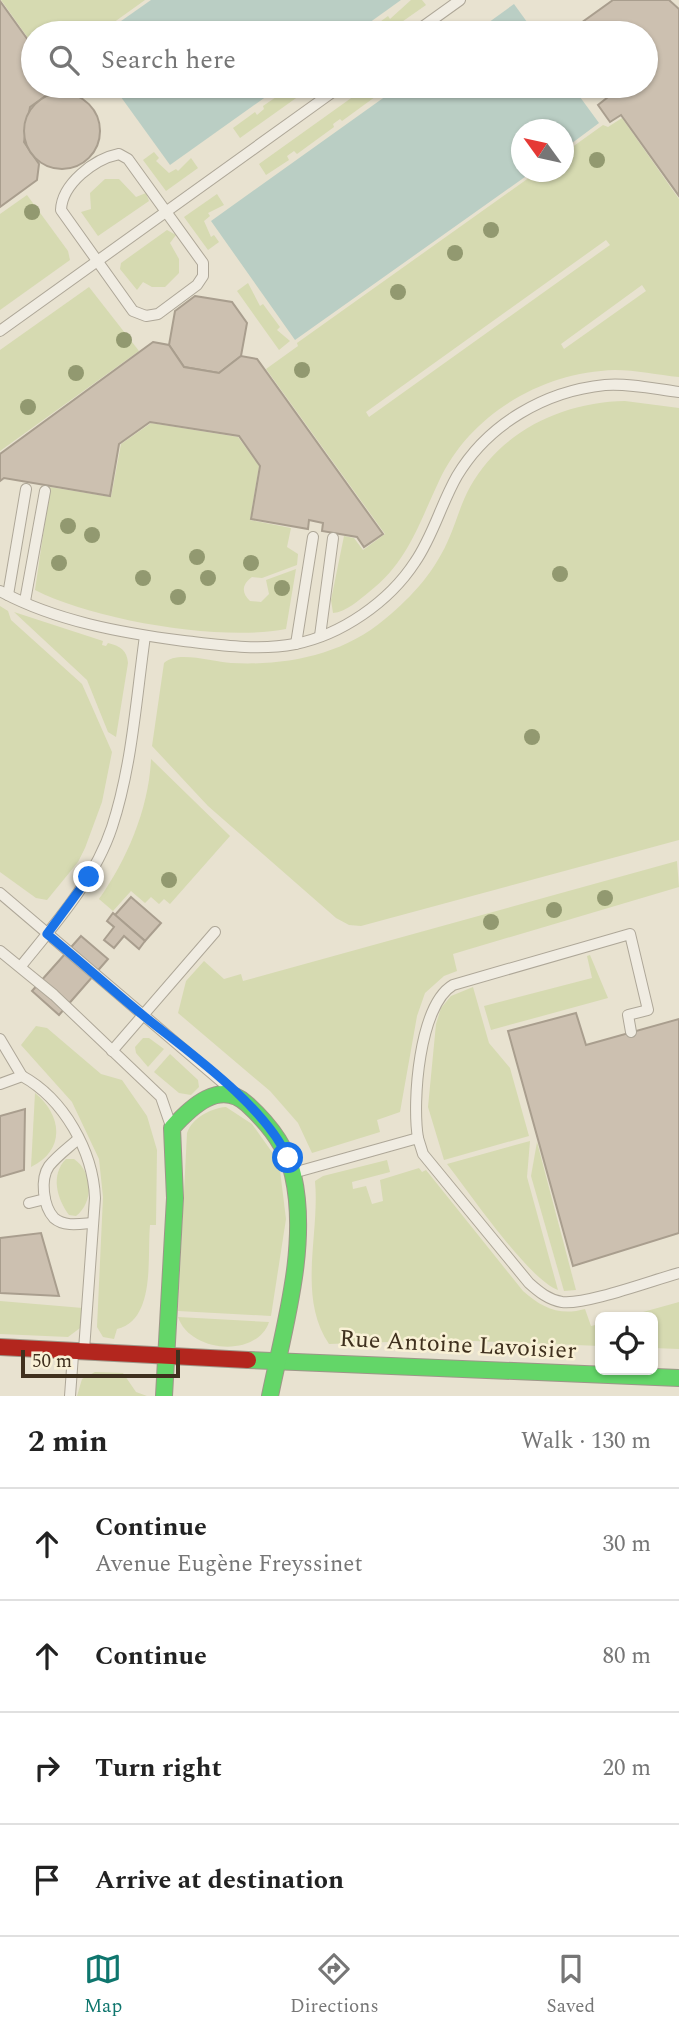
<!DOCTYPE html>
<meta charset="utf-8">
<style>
body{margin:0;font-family:Spectral,serif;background:#f2f2f2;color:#222}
.controls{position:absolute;right:21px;bottom:21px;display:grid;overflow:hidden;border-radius:10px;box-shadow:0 2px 5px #0004}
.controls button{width:63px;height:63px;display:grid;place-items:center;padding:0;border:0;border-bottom:2px solid #e0e0e0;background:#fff;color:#222;font:35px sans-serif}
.compass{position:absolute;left:511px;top:119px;width:63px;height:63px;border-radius:50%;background:#fff;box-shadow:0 2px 5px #0004;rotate:303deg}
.scale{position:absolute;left:21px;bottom:18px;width:159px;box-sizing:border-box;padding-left:7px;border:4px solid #3f301e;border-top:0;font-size:19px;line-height:24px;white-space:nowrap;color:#3f301e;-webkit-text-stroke:5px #f9f1d6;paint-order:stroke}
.stop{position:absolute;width:21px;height:21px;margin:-16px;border:5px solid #1a73e8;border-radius:50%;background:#fff}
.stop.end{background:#1a73e8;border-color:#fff;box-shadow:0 2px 7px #0008}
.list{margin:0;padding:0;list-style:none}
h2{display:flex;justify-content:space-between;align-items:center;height:91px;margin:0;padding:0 28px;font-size:30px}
h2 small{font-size:23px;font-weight:400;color:#767676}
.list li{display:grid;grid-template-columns:46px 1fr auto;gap:21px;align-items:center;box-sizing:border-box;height:112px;padding:0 28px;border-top:2px solid #e0e0e0}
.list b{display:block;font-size:26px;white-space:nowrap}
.list p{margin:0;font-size:23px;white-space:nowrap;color:#767676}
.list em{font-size:23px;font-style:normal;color:#767676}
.icon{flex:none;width:38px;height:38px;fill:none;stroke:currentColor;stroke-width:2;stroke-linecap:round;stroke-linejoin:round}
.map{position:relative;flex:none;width:679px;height:1396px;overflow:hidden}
.search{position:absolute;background:#fff;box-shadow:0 2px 5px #0004;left:21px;right:21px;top:21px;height:77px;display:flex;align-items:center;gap:18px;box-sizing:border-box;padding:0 24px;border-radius:38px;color:#767676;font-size:26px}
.sheet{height:539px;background:#fff}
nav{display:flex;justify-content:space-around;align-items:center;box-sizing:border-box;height:98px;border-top:2px solid #e0e0e0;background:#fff;font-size:19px;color:#767676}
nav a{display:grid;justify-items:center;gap:4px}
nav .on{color:#0f766e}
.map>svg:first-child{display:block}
.green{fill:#d6dab1;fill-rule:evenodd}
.water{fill:#bacec4}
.building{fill:#ccc0b0;stroke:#a99e8e;stroke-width:2}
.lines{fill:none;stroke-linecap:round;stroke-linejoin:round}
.lane-casing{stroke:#aea798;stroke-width:12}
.fast-casing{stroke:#9d9688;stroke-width:18}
.jam-casing{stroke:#9d9688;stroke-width:18}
.lane{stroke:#f0ece2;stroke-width:10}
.fast{stroke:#63d668;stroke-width:16}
.jam{stroke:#b3261e;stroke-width:16}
.tree{fill:#929970}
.route{stroke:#1a73e8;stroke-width:9}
.labels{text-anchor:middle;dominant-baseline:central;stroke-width:5;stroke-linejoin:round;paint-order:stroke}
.street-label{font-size:24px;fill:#3f301e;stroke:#f9f1d6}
</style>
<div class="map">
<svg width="679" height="1396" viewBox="0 0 679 1396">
<rect width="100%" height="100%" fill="#e8e2d0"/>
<g class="green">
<path d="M1 0H145L99 33H33V45Z"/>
<path d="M411 0H422L426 5 386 33H365L388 16 390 19Z"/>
<path d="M292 86H313L240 138 233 128 255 112 257 115 264 109 263 106Z"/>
<path d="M368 86H385L378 91 379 94 342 121 340 119 333 124 334 127 297 154 294 151 287 156 289 160 266 175 259 164Z"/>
<path d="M622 118 679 199V377C658 375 636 370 615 370 542 372 470 414 439 481 419 523 408 562 369 592 359 600 346 612 333 613L331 600 344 536 354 538 363 550 385 534 266 369 298 346 297 343 537 172H564V153L603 125 608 127ZM606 240 610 245 369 417 366 412ZM642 285 646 291 564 349 561 344Z"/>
<path d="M154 152 159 158 156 161 169 173 176 169 178 171 191 158 198 168 166 191 143 160Z"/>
<path d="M105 179H119L136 197 146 193 149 201 98 236 81 212 91 209 90 193Z"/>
<path d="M217 194 224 205 208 213 210 216 204 221 211 237 214 235 219 242 208 250 184 217Z"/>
<path d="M27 195 68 251 70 260 0 310V214Z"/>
<path d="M167 230 176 235 170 243 179 259V273L165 287H152L143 282 137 290 120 269 121 263Z"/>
<path d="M248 283 260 306 263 304 280 327 277 330 290 341 279 350 237 291Z"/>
<path d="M89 287 139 351 0 451V350Z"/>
<path d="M625 401 679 408V840L361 926 349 925 336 918 208 806 152 746 164 663C177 650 213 662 231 663 285 666 343 655 385 619 413 596 436 570 450 536 457 520 461 503 470 487 501 431 563 402 625 401Z"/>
<path d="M151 423 238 437 259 466 250 520 291 528 287 547 298 554 297 565 262 578 252 577C242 584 241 593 250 601L261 602 269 594 266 580 296 569 286 629C222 642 93 620 35 590L50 487 111 497 121 444Z"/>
<path d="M0 606 8 611 11 620 82 684 112 752 102 802 85 848 78 862 47 900 36 898 0 872Z"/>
<path d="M14 612 103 641 102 645 106 646 108 643C120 646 127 650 128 663L116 737 108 732 87 680Z"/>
<path d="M151 759 230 836 170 904 164 899 159 904 151 897 145 903 131 891 113 911 99 899C127 860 149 808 151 759Z"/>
<path d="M677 861 679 887 453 954 457 971 444 976 425 993 417 1016 400 1112 377 1120 380 1132 312 1153 298 1123 270 1091 178 1013 186 981 204 961 224 979 241 974 243 981Z"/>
<path d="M590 955 608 998 491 1030 484 1006 592 978 587 956Z"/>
<path d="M473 987 489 1043 510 1068 529 1136 444 1160 428 1107 436 1024 441 1008 451 996Z"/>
<path d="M36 1026 47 1028 101 1074 122 1080 147 1116 157 1150 156 1225H150C147 1257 156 1320 117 1329L114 1339 103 1337 97 1327 103 1197 99 1159 72 1102 21 1045Z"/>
<path d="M143 1038H149L164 1049 148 1067 136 1053 135 1047Z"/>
<path d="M170 1054 198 1080 199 1087 191 1095 179 1093 154 1072Z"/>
<path d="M35 1093C62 1115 66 1150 31 1167Z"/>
<path d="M226 1107 252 1124 279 1162 286 1219 271 1316 178 1311 187 1133C192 1118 211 1108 226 1107Z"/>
<path d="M530 1141 527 1177 558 1290C529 1280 469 1192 447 1164Z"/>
<path d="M537 1142 576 1290 564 1291 531 1176Z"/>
<path d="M66 1159H74C93 1172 94 1202 76 1216L69 1215C57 1199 50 1175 66 1159Z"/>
<path d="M387 1160 390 1172 352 1182 353 1189 366 1186 372 1204 383 1201 380 1180 419 1168 422 1172 426 1170 523 1291C542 1308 560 1316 585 1309L591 1326 600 1324V1346L449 1340 329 1344C297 1297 320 1234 315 1181L323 1176Z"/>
<path d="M0 1301 83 1308 80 1328 68 1337 0 1334Z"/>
<path d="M679 1302V1349L653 1348V1317H625Z"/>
<path d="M178 1317 269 1322C257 1358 190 1353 178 1317Z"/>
<path d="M95 1372 123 1373 136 1392 147 1396H77L82 1379Z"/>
</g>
<g class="water">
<path d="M151 0H401L355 33H104Z"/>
<path d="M514 4 535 33H474Z"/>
<path d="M113 86H281L170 165Z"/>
<path d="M400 86H572L599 123 564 149V130H522V172H532L295 340 211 221Z"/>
</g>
<g class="building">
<path d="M613 0H669L679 9V196L621 115 610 122 598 105 608 97 600 86H646V33H567Z"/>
<path d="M0 1 33 47V86H52L51 92 30 107 24 142 39 164 37 180 0 207Z"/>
<circle cx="62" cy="131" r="38"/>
<path d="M195 296 232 302 247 323 241 356 219 373 184 367 169 345 175 311Z"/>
<path d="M153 342 169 345 184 367 219 373 241 356 257 359 383 534 364 547 357 537 322 531 323 523 309 520 308 529 251 519 260 466 239 436 150 422 119 444 110 496 4 478 0 481V454Z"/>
<path d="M131 897 161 923 145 941 115 915Z"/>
<path d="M113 913 145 941 139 949 124 936 114 948 104 940 114 927 107 921Z"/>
<path d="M81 936 108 959 59 1015 32 991Z"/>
<path d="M576 1013 586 1045 679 1019V1233L573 1266 508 1031Z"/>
<path d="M25 1109 24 1170 0 1177V1116Z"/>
<path d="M41 1233 59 1296 0 1293V1238Z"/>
</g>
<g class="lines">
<defs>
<g id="lane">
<path d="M414 33 460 0"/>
<path d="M119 154 128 159 203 263V276L197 285 158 314 146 316 133 311 61 210C62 184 94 159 119 154Z"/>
<path d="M0 331 341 86"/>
<path d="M0 591C55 621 122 633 184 641 219 645 259 651 295 644 341 635 389 602 415 562 433 536 441 504 457 476 488 424 545 391 605 385 629 383 655 389 679 392"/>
<path d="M8 595 26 489"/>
<path d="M25 601 45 491"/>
<path d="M320 636 333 538"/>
<path d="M296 644 313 537"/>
<path d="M0 893 229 1088"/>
<path d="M0 951 54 995 161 1097 171 1126"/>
<path d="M21 966C55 924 95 879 112 827 132 766 136 700 145 636"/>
<path d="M0 1039 22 1076"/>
<path d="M112 1051 215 932"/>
<path d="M0 1084 22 1076C64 1099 93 1151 95 1198L84 1350"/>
<path d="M418 1138C412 1102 419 1005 453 985L630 934 648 1010 628 1015 631 1032"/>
<path d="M77 1140C68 1148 57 1156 49 1166 40 1179 43 1206 54 1218 64 1227 80 1224 91 1223"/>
<path d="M293 1173 418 1138 423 1154 529 1283C539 1292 549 1300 562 1302 586 1305 653 1280 679 1273"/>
<path d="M29 1203 45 1199"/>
<path d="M70 1396 73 1355"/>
</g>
<g id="fast">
<path d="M248 1360 679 1378"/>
<path d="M164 1396 175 1198 172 1128C191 1107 220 1079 247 1104 268 1123 287 1147 293 1175 309 1245 284 1327 270 1396"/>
</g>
<path id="jam" d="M0 1347 248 1360"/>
</defs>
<use href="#lane" class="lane-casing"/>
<use href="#fast" class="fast-casing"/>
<use href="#jam" class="jam-casing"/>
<use href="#lane" class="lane"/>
<use href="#fast" class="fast"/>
<use href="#jam" class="jam"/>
</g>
<g class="tree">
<circle cx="597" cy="160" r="8"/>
<circle cx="32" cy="212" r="8"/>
<circle cx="491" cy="230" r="8"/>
<circle cx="455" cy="253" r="8"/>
<circle cx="398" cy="292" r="8"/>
<circle cx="124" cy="340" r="8"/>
<circle cx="302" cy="370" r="8"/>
<circle cx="76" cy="373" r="8"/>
<circle cx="28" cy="407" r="8"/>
<circle cx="68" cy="526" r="8"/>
<circle cx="92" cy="535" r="8"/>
<circle cx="197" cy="557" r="8"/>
<circle cx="59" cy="563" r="8"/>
<circle cx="251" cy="563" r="8"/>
<circle cx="560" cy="574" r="8"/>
<circle cx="143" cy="578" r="8"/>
<circle cx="208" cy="578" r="8"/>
<circle cx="282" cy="588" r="8"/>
<circle cx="178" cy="597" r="8"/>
<circle cx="532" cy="737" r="8"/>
<circle cx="169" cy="880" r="8"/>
<circle cx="605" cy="898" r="8"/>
<circle cx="554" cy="910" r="8"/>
<circle cx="491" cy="922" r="8"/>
</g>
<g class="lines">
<path class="route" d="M89 877 47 934C80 961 112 990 145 1017 190 1053 264 1105 288 1158"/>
</g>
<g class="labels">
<g class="street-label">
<text transform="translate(458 1345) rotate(3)">Rue Antoine Lavoisier</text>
</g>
</g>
</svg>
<div class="controls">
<button><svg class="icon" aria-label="locate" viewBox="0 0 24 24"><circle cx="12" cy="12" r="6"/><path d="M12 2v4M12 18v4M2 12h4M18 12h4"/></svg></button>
</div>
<svg class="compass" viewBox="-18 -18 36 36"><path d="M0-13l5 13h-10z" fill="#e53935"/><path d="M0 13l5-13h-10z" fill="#767676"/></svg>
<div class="scale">50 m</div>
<div class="stop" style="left:288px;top:1158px"></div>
<div class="stop end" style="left:89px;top:877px"></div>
<div class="search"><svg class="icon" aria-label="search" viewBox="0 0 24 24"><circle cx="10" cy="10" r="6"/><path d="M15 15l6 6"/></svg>Search here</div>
</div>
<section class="sheet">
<h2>2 min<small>Walk · 130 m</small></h2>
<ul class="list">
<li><svg class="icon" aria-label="ahead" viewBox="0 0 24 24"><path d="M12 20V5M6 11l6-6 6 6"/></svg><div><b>Continue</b><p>Avenue Eugène Freyssinet</p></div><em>30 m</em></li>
<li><svg class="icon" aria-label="ahead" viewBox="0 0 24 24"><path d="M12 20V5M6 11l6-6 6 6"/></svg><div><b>Continue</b></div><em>80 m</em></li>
<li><svg class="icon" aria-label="right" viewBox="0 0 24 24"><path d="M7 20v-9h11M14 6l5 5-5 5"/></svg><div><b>Turn right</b></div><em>20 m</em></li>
<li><svg class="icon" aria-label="arrive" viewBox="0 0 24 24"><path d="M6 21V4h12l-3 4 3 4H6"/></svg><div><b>Arrive at destination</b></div></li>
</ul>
</section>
<nav>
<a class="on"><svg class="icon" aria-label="map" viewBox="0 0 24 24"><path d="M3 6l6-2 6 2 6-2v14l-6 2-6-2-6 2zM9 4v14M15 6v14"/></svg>Map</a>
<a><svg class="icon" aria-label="directions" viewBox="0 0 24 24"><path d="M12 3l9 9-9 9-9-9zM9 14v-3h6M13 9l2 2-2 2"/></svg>Directions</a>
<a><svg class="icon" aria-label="saved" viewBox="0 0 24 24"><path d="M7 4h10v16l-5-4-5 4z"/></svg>Saved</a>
</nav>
